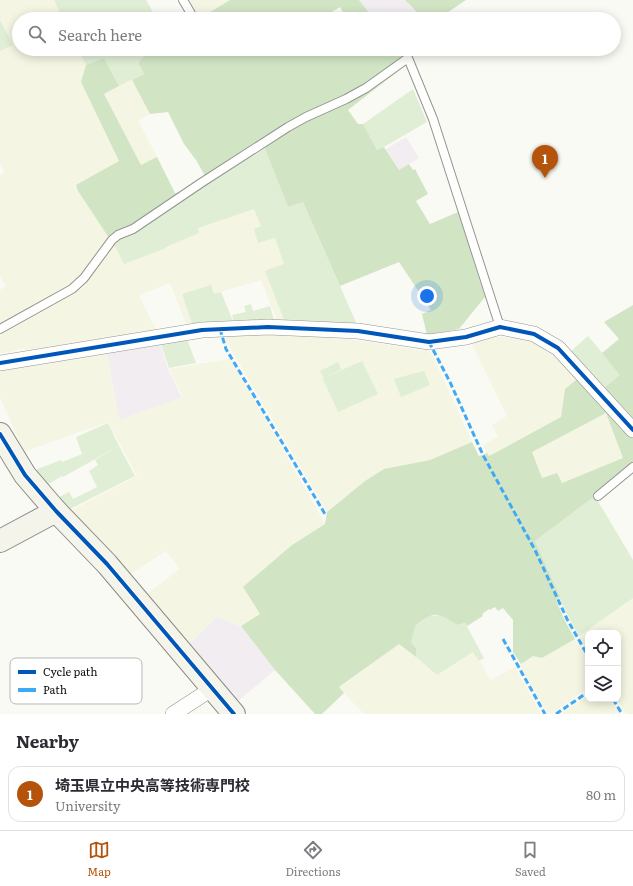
<!DOCTYPE html>
<meta charset="utf-8">
<style>
body{margin:0;font-family:Literata,"Noto Sans JP",serif;background:#f7f7f7;color:#2b2b33}
.controls{position:absolute;right:12px;bottom:12px;display:grid;overflow:hidden;border-radius:8px;box-shadow:0 2px 10px #0003}
.controls button{width:36px;height:36px;display:grid;place-items:center;padding:0;border:0;border-bottom:1px solid #e1e1e2;background:#fff;color:#2b2b33;font:20px sans-serif}
.you{position:absolute;left:427px;top:296px;width:14px;height:14px;margin:-10px;border:3px solid #fff;border-radius:50%;background:#1a73e8;box-shadow:0 0 0 6px #1a73e833}
.badge{display:grid;place-items:center;width:26px;height:26px;border-radius:50%;background:#b45309;color:#fff;font-size:13px;font-weight:700}
.pin{position:absolute;translate:-50% -33px;filter:drop-shadow(0 1px 2px #0008)}
.pin::after{content:'';position:absolute;top:21px;width:14px;height:12px;background:inherit;clip-path:polygon(0 0,100% 0,50% 100%)}
.list{margin:0;padding:0;list-style:none}
h2{display:flex;justify-content:space-between;align-items:center;height:52px;margin:0;padding:0 16px;font-size:17px}
h2 small{font-size:13px;font-weight:400;color:#7c7c81}
.list li{display:grid;grid-template-columns:26px 1fr auto;gap:12px;align-items:center;box-sizing:border-box;height:56px;margin:0 8px 8px;padding:0 8px;border:1px solid #e1e1e2;border-radius:12px}
.list b{display:block;font-size:15px;white-space:nowrap}
.list p{margin:0;font-size:13px;white-space:nowrap;color:#7c7c81}
.list em{font-size:13px;font-style:normal;color:#7c7c81}
.icon{flex:none;width:22px;height:22px;fill:none;stroke:currentColor;stroke-width:2;stroke-linecap:round;stroke-linejoin:round}
.map{position:relative;flex:none;width:633px;height:714px;overflow:hidden}
.search{position:absolute;background:#fff;box-shadow:0 2px 10px #0003;left:12px;right:12px;top:12px;height:44px;display:flex;align-items:center;gap:10px;box-sizing:border-box;padding:0 14px;border-radius:22px;color:#7c7c81;font-size:15px}
.sheet{height:116px;background:#fff}
nav{display:flex;justify-content:space-around;align-items:center;box-sizing:border-box;height:56px;border-top:1px solid #e1e1e2;background:#fff;font-size:11px;color:#7c7c81}
nav a{display:grid;justify-items:center;gap:2px}
nav .on{color:#b45309}
.map>svg:first-child{display:block}
.industrial{fill:#f2edf0}
.farmland{fill:#f4f5e2}
.green{fill:#e1eed6}
.forest{fill:#d1e5c5;fill-rule:evenodd}
.lines{fill:none;stroke-linecap:round;stroke-linejoin:round}
.lane-casing{stroke:#949492;stroke-width:10}
.street-casing{stroke:#949492;stroke-width:16}
.secondary-casing{stroke:#8b8b88;stroke-width:24}
.lane{stroke:#fefefd;stroke-width:8}
.street{stroke:#fefefd;stroke-width:15}
.secondary{stroke:#f4f4eb;stroke-width:22}
.quiet{stroke:#3fa9f5;stroke-width:3;stroke-dasharray:6 3;stroke-linecap:butt}
.cycleway-casing{stroke:#fff;stroke-width:6}
.cycleway{stroke:#0057b8;stroke-width:4}
.key{fill:#fff;stroke:#b7b7b7;stroke-width:1}
.key-label{font-size:11px;fill:#0e0e0e}
</style>
<div class="map">
<svg width="633" height="714" viewBox="0 0 633 714">
<rect width="100%" height="100%" fill="#fafaf4"/>
<g class="industrial">
<path d="M359 0H405L424 19H374Z"/>
<path d="M406 137 419 158 399 170 386 149Z"/>
<path d="M160 343 168 369 182 398 119 420 107 353Z"/>
<path d="M216 617 241 626 275 670 237 702 189 644Z"/>
</g>
<g class="farmland">
<path d="M0 0H54L63 19H19V49H78L86 65 81 82 119 161 78 191 109 238 84 273 71 286 0 323V290L6 286 0 276V176L5 172 0 163Z"/>
<path d="M189 0H230L200 18Z"/>
<path d="M132 80 150 114 138 120 157 157 141 165 104 94Z"/>
<path d="M220 174 303 202 358 327 277 321 261 280 214 294H182L193 326H187L170 283 139 295 156 330 39 351 20 349 0 354V332L83 287 111 246Z"/>
<path d="M259 334 297 335 356 340 419 350H427L432 354 472 442 430 460 413 463 365 481 327 512 226 341 225 336Z"/>
<path d="M497 337 519 338 541 344 557 355 577 379 565 389 561 417 488 456 483 445 498 437 492 425 507 416 471 342 484 338Z"/>
<path d="M107 353 119 420 183 397 169 369 230 359 276 437 325 524 292 545 243 587 260 614 241 626 216 617 189 644 147 594 180 569 166 551 129 575 70 511 137 476 108 422 24 452 0 397V368Z"/>
<path d="M606 412 623 458 562 483 542 478 532 452Z"/>
<path d="M633 598V714H626L617 699H618V633H588V651L579 636Z"/>
<path d="M575 639 588 660V688L551 714H548L520 665 533 656 542 658Z"/>
<path d="M399 643 437 675 473 651 491 680 515 667 541 714H364L339 688Z"/>
<path d="M588 695V699H610L619 714H561Z"/>
</g>
<g class="green">
<path d="M54 0H146L157 19H63Z"/>
<path d="M0 20 13 45 0 51Z"/>
<path d="M78 49H150L138 63 144 74 119 86 104 58 86 65Z"/>
<path d="M413 89 427 122 377 151 363 124Z"/>
<path d="M266 148 288 207 303 202 358 327 285 322 265 271 284 264 275 238 258 243 254 229 261 226 254 209 198 228 199 233 166 247V248L124 264 115 246H111L220 174Z"/>
<path d="M211 285 214 294 221 292 233 321 193 326 182 294Z"/>
<path d="M251 304 253 311 270 306 275 323H234L232 315 246 312 244 306Z"/>
<path d="M588 336 621 375 603 389 571 351Z"/>
<path d="M187 339 196 363 169 368 161 344Z"/>
<path d="M362 361 378 394 338 412 323 379 324 378 320 371 338 362 341 369 326 377Z"/>
<path d="M424 371 430 385 401 397 394 379Z"/>
<path d="M108 423 119 446 63 477 62 476 47 485 35 470 61 460 62 462 82 454 76 437Z"/>
<path d="M119 446 135 476 70 509 59 497 69 492 73 499 97 487 89 471 98 465 95 460Z"/>
<path d="M595 496 633 560V598L579 636C561 606 549 573 535 541Z"/>
<path d="M441 615 457 625 465 623 484 658 479 661 473 652 437 675 416 657V648L411 642 416 625 430 616Z"/>
</g>
<g class="forest">
<path d="M230 0H359L374 19H352L347 12 344 14 340 7 320 19H199Z"/>
<path d="M405 0H466L438 19H424Z"/>
<path d="M150 49H304L306 52 312 49H398L402 55 397 72 348 110 358 124H363L377 150 384 147 399 170 409 164 413 170 415 169 428 194 416 201 430 224 458 212 485 297 459 329 427 335 422 314 431 310 399 262 340 286 303 202 288 207 265 148 220 174 111 246 109 238 78 191 76 185 119 161 81 82 86 65 104 58 119 86 104 94 141 165 157 157 175 193 181 192 205 176 196 160 184 144 168 112 150 114 132 80 144 74 138 63Z"/>
<path d="M633 305V421L603 389 620 375 602 353 619 339 604 322Z"/>
<path d="M577 379 633 436V464L595 496 535 541 560 597 556 600 564 619 575 639 542 658 533 656 521 664 513 652V620L503 608 498 611 495 607 490 610 489 609 482 614 483 616 467 626 465 623 457 625C436 612 436 611 416 625L411 642 416 648V657L399 644 339 687 344 693 322 714H315L275 670 241 626 260 614 243 587 292 545 325 524 327 512 365 481 384 469 430 460 472 442 479 456 487 453 489 456 561 417 565 389ZM606 413 623 458 562 483 557 473 542 478 532 452Z"/>
</g>
<g class="lines">
<defs>
<g id="lane">
<path d="M183 0 193 17"/>
<path d="M0 329 72 289 84 278 112 240 118 235 133 229 201 183 288 127 306 117 346 99 366 88 408 58 433 119 500 327"/>
<path d="M598 496 633 467"/>
</g>
<g id="street">
<path d="M0 363 202 330 268 327 358 331 429 342 466 337 500 327 534 334 558 348 633 430"/>
<path d="M173 714 213 688"/>
</g>
<g id="secondary">
<path d="M0 434 25 475 56 511 107 564 234 714"/>
<path d="M0 541 56 511"/>
</g>
</defs>
<use href="#lane" class="lane-casing"/>
<use href="#street" class="street-casing"/>
<use href="#secondary" class="secondary-casing"/>
<use href="#lane" class="lane"/>
<use href="#street" class="street"/>
<use href="#secondary" class="secondary"/>
<g class="quiet">
<path d="M220 329 226 349 325 514"/>
<path d="M429 342 450 382 483 455 535 550 567 619 588 656"/>
<path d="M503 639 545 714"/>
<path d="M613 699 622 714"/>
<path d="M556 714 588 692"/>
</g>
<defs>
<g id="cycleway">
<path d="M0 363 202 330 268 327 358 331 429 342 466 337 500 327 534 334 558 348 633 430"/>
<path d="M0 434 25 475 56 511 107 564 234 714"/>
</g>
</defs>
<use href="#cycleway" class="cycleway-casing"/>
<use href="#cycleway" class="cycleway"/>
</g>
<rect x="10" y="658" width="132" height="46" rx="6" class="key"/>
<rect x="18" y="670" width="18" height="4" fill="#0057b8"/>
<rect x="18" y="688" width="18" height="4" fill="#3fa9f5"/>
<g class="key-label">
<text x="43" y="676">Cycle path</text>
<text x="43" y="694">Path</text>
</g>
</svg>
<div class="controls">
<button><svg class="icon" aria-label="locate" viewBox="0 0 24 24"><circle cx="12" cy="12" r="6"/><path d="M12 2v4M12 18v4M2 12h4M18 12h4"/></svg></button>
<button><svg class="icon" aria-label="layers" viewBox="0 0 24 24"><path d="M12 4l9 5-9 5-9-5zM3 14l9 5 9-5"/></svg></button>
</div>
<div class="you"></div>
<div class="pin badge" style="left:545px;top:178px">1</div>
<div class="search"><svg class="icon" aria-label="search" viewBox="0 0 24 24"><circle cx="10" cy="10" r="6"/><path d="M15 15l6 6"/></svg>Search here</div>
</div>
<section class="sheet">
<h2>Nearby<small></small></h2>
<ul class="list">
<li><span class="badge">1</span><div><b>埼玉県立中央高等技術専門校</b><p>University</p></div><em>80 m</em></li>
</ul>
</section>
<nav>
<a class="on"><svg class="icon" aria-label="map" viewBox="0 0 24 24"><path d="M3 6l6-2 6 2 6-2v14l-6 2-6-2-6 2zM9 4v14M15 6v14"/></svg>Map</a>
<a><svg class="icon" aria-label="directions" viewBox="0 0 24 24"><path d="M12 3l9 9-9 9-9-9zM9 14v-3h6M13 9l2 2-2 2"/></svg>Directions</a>
<a><svg class="icon" aria-label="saved" viewBox="0 0 24 24"><path d="M7 4h10v16l-5-4-5 4z"/></svg>Saved</a>
</nav>
